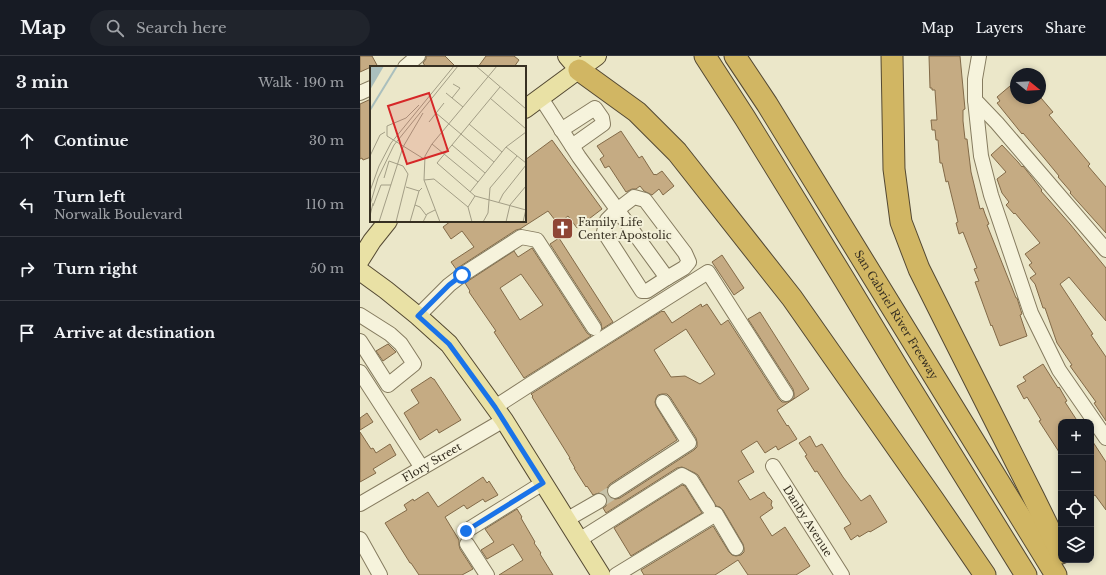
<!DOCTYPE html>
<meta charset="utf-8">
<style>
body{margin:0;font-family:"Libre Baskerville",serif;background:#20242c;color:#f1f3f6}
.controls{position:absolute;right:12px;bottom:12px;display:grid;overflow:hidden;border-radius:8px;box-shadow:0 2px 6px #0003}
.controls button{width:36px;height:36px;display:grid;place-items:center;padding:0;border:0;border-bottom:1px solid #363941;background:#171b24;color:#f1f3f6;font:20px sans-serif}
.compass{position:absolute;left:650px;top:12px;width:36px;height:36px;border-radius:50%;background:#171b24;box-shadow:0 2px 6px #0003;rotate:108deg}
.stop{position:absolute;width:12px;height:12px;margin:-9px;border:3px solid #1a73e8;border-radius:50%;background:#fff}
.stop.end{background:#1a73e8;border-color:#fff;box-shadow:0 1px 4px #0008}
.list{margin:0;padding:0;list-style:none}
h2{display:flex;justify-content:space-between;align-items:center;height:52px;margin:0;padding:0 16px;font-size:17px}
h2 small{font-size:13px;font-weight:400;color:#9ea1a6}
.list li{display:grid;grid-template-columns:26px 1fr auto;gap:12px;align-items:center;box-sizing:border-box;height:64px;padding:0 16px;border-top:1px solid #363941}
.list b{display:block;font-size:15px;white-space:nowrap}
.list p{margin:0;font-size:13px;white-space:nowrap;color:#9ea1a6}
.list em{font-size:13px;font-style:normal;color:#9ea1a6}
.icon{flex:none;width:22px;height:22px;fill:none;stroke:currentColor;stroke-width:2;stroke-linecap:round;stroke-linejoin:round}
.map{position:relative;flex:none;width:746px;height:519px;overflow:hidden}
header{display:flex;align-items:center;gap:24px;box-sizing:border-box;height:56px;padding:0 20px;background:#171b24;border-bottom:1px solid #363941}
header strong{font-size:19px}
nav{display:flex;gap:22px;margin-inline-start:auto;font-size:14px}
.search{width:280px;height:36px;background:#20242c;display:flex;align-items:center;gap:10px;box-sizing:border-box;padding:0 14px;border-radius:22px;color:#9ea1a6;font-size:15px}
main{display:flex}
aside{flex:1;background:#171b24}
.map>svg:first-child{display:block}
.building{fill:#c5ab83;stroke:#826a48;fill-rule:evenodd}
.lines{fill:none;stroke-linecap:round;stroke-linejoin:round}
.minor-tunnel{stroke:#c7c2a8;stroke-width:14;stroke-dasharray:14 7;stroke-linecap:butt}
.minor-casing{stroke:#857b5f;stroke-width:16}
.major-casing{stroke:#544933;stroke-width:20}
.highway-casing{stroke:#544933;stroke-width:23}
.minor{stroke:#f6f3dc;stroke-width:14}
.major{stroke:#e9e1a5;stroke-width:18}
.highway{stroke:#d1b663;stroke-width:21}
.route{stroke:#1a73e8;stroke-width:5}
.labels{text-anchor:middle;dominant-baseline:central;stroke-width:4;stroke-linejoin:round;paint-order:stroke}
.poi-label{font-size:11px;fill:#373022;stroke:#f3f0d8;text-anchor:start}
.street-label{font-size:11px;fill:#373022;stroke:#f3f0d8}
.inset-river{fill:none;stroke:#aabfbd;stroke-width:2}
.inset-road{fill:none;stroke:#a39e86;stroke-width:1}
.view{fill:#d62828;fill-opacity:0.15;stroke:#d62828;stroke-width:2}
.inset-edge{fill:none;stroke:#373022;stroke-width:2}
</style>
<header>
<strong>Map</strong>
<div class="search"><svg class="icon" aria-label="search" viewBox="0 0 24 24"><circle cx="10" cy="10" r="6"/><path d="M15 15l6 6"/></svg>Search here</div>
<nav><a>Map</a><a>Layers</a><a>Share</a></nav>
</header>
<main>
<aside>
<h2>3 min<small>Walk · 190 m</small></h2>
<ul class="list">
<li><svg class="icon" aria-label="ahead" viewBox="0 0 24 24"><path d="M12 20V5M6 11l6-6 6 6"/></svg><div><b>Continue</b></div><em>30 m</em></li>
<li><svg class="icon" aria-label="left" viewBox="0 0 24 24"><path d="M17 20v-9H6M10 6l-5 5 5 5"/></svg><div><b>Turn left</b><p>Norwalk Boulevard</p></div><em>110 m</em></li>
<li><svg class="icon" aria-label="right" viewBox="0 0 24 24"><path d="M7 20v-9h11M14 6l5 5-5 5"/></svg><div><b>Turn right</b></div><em>50 m</em></li>
<li><svg class="icon" aria-label="arrive" viewBox="0 0 24 24"><path d="M6 21V4h12l-3 4 3 4H6"/></svg><div><b>Arrive at destination</b></div></li>
</ul>
</aside>
<div class="map">
<svg width="746" height="519" viewBox="0 0 746 519">
<rect width="100%" height="100%" fill="#ebe7c9"/>
<g class="building">
<path d="M0 0H12L18 11H11L0 16Z"/>
<path d="M66 0H85L96 11H66L63 7 66 3Z"/>
<path d="M126 0H154L159 4 154 11H118Z"/>
<path d="M569 0H600L605 53 603 54V65L605 83H607L611 116 620 153 623 152 625 158 629 168 627 169 656 242H657L662 258 660 259 667 280 640 290 632 269 631 270 615 226 619 225 614 213 617 212 603 176 599 178 596 167 598 166 588 125 586 126 582 107H580L578 84H576L575 74H572L571 64H577L575 34H572V32H570Z"/>
<path d="M650 30 656 37V42H681L693 56 689 59 730 108 728 110 746 131V177L710 137 711 136 698 121 699 120 685 103 663 77 662 78 637 47 640 45 637 41Z"/>
<path d="M11 43V101L3 104 2 102 0 103V48Z"/>
<path d="M261 75 279 102 282 100 294 119 295 118 296 119 302 115 314 130 303 139 299 133 292 139 284 135 280 130 276 133H272L266 136 249 110 245 112 240 103 244 100 237 90Z"/>
<path d="M192 84 242 153 217 172 208 160 198 168 188 155 160 173 156 174 96 213 91 206 114 191 102 175 91 183 83 171 91 165H165V104Z"/>
<path d="M642 89 658 106 662 111 663 110 682 134 681 135 710 168 746 212V265L709 221 700 228 733 278 731 279 746 301V365L734 347 736 346 710 310 712 309 697 287 685 252H683L675 228 670 222 676 218 669 209 672 207 665 198 680 187 655 157 654 158 646 149 649 146 642 137 637 123 646 116 631 99Z"/>
<path d="M199 182 253 266 242 273 241 267 190 188Z"/>
<path d="M172 192 227 277 231 280 164 322 134 276 136 275 109 236 110 235 105 227 154 195 158 201ZM161 218 183 249 160 264 140 232Z"/>
<path d="M362 199 384 232 374 239 352 206Z"/>
<path d="M341 248 342 251 347 248 361 269 368 264 419 343 422 346H426L430 345 434 342V337L433 333 388 263 400 256 449 333 417 354 427 370 428 369 437 383 418 394 416 390 405 397 397 385 381 395 394 416 378 425 390 444 404 436 408 442H409L412 445 411 449 413 452 400 461 412 480 425 471 450 510 436 519H388L378 504 355 519H284L281 514 353 470 369 496 372 499 376 500 381 499 384 496V492L383 488 363 454 360 451 356 450 338 419 335 417 322 411 317 412 246 457 243 452 246 450 247 445 246 440 243 437H239L233 439 227 430 226 431 214 412H215L209 402H210L172 341 173 340 171 338 302 255 303 256 304 255 312 267ZM326 273 355 318 340 328 325 320 311 321 294 294ZM302 338H307L310 341 336 382 337 386V391L334 394 260 442 256 443H252L248 440 247 436V432L250 428 317 384 296 350 295 346 296 342 298 339Z"/>
<path d="M28 288 36 296 23 305 16 295Z"/>
<path d="M683 308 698 332 699 331 707 345 705 346 718 366H701V399L679 365 681 364 667 341 664 343 657 330 666 325 663 321Z"/>
<path d="M71 321 73 323H74L101 364 79 377 77 373 60 384 44 357 59 347 51 334Z"/>
<path d="M7 357 13 366 0 374V362Z"/>
<path d="M0 376 11 393 13 392 16 397 30 388 36 399 13 413 16 417 0 426Z"/>
<path d="M450 380 456 391 462 388 483 421 501 445 510 439 527 466 510 476 509 475 499 481 498 479 491 484 484 472 491 468 457 415 455 416 445 400 447 399 439 387Z"/>
<path d="M731 383 746 406V454L735 439 731 441Z"/>
<path d="M123 421 127 427 129 425 138 439 125 446 123 443 107 453 104 449 85 461 99 484V489L100 493 113 513 102 519H59L51 507H50L25 467 47 454 44 449 53 443 54 445 68 436 78 451Z"/>
<path d="M322 429 325 430 342 457 271 500 254 472Z"/>
<path d="M157 453 162 461 161 462 175 486 174 487 181 497 180 498 193 519H139L163 504 153 488 127 503 121 494 134 486 125 473Z"/>
</g>
<g class="lines">
<path class="minor-tunnel" d="M239 445 255 435"/>
<defs>
<g id="minor">
<path d="M619 0 615 23V44L621 100 631 139 671 257 699 314 746 382"/>
<path d="M45 11 58 0"/>
<path d="M0 37 11 32"/>
<path d="M181 42 219 101 307 222"/>
<path d="M615 44 637 67 746 194"/>
<path d="M201 74 235 52 242 62 243 68 212 90"/>
<path d="M274 141 285 144 325 197 329 206 324 212 307 222 287 235H282L244 176 247 164 257 154Z"/>
<path d="M0 259 30 278 41 288 54 308 28 329 0 285"/>
<path d="M58 260 89 229 102 219 161 181 177 184 234 272"/>
<path d="M0 316 62 412"/>
<path d="M135 351 169 329 348 216 426 338"/>
<path id="s1" d="M413 410 482 519"/>
<path d="M255 435 329 387 303 346"/>
<path id="s2" d="M0 448 144 364"/>
<path d="M206 464 239 445"/>
<path d="M106 475 183 427"/>
<path d="M0 483 20 519"/>
<path d="M219 484 322 419 331 424 348 451"/>
<path d="M107 488 127 519"/>
<path d="M256 519 356 458 376 492"/>
</g>
<g id="major">
<path d="M207 0 219 14"/>
<path d="M165 53 237 0"/>
<path d="M0 204 12 185 28 165"/>
<path d="M0 215 26 234 58 260 89 288 144 364 241 519"/>
</g>
<g id="highway">
<path d="M345 0 385 62 484 223 539 314 666 519"/>
<path id="s3" d="M375 0 407 48 696 519"/>
<path d="M532 0 534 113 541 166 559 213 591 277 674 442 701 497"/>
<path d="M219 14 277 56 317 96 432 242 573 443 625 519"/>
</g>
</defs>
<use href="#minor" class="minor-casing"/>
<use href="#major" class="major-casing"/>
<use href="#highway" class="highway-casing"/>
<use href="#minor" class="minor"/>
<use href="#major" class="major"/>
<use href="#highway" class="highway"/>
</g>
<g class="lines">
<path class="route" d="M102 219 89 229 58 260 89 288 135 351 183 427 106 475"/>
</g>
<defs>
<symbol id="church-square" viewBox="-11 -11 22 22"><rect x="-9" y="-9" width="18" height="18" rx="4" fill="#8f4635" stroke="#f3f0d8"/><path d="M-1.2-6h2.4v3.5h3.3v2.4h-3.3V6h-2.4V-.1h-3.3v-2.4h3.3Z" fill="#fff"/></symbol>
</defs>
<g fill-rule="evenodd">
<use href="#church-square" x="190" y="160" width="25" height="25"/>
</g>
<g class="labels">
<g class="poi-label">
<text x="218" y="166">Family Life<tspan x="218" dy="13">Center Apostolic</tspan></text>
</g>
<g class="street-label">
<text stroke="none"><textPath href="#s3" startOffset="305">San Gabriel River Freeway</textPath></text>
<text stroke="none"><textPath href="#s2" startOffset="83">Flory Street</textPath></text>
<text stroke="none"><textPath href="#s1" startOffset="65">Danby Avenue</textPath></text>
</g>
</g>
<g transform="translate(10 10)">
<rect width="156" height="156" fill="#ebe7c9"/>
<path d="M0 0H14L0 24Z" fill="#aabfbd"/>
<path class="inset-river" d="M0 44 27 0"/>
<path class="inset-road" d="M106 0 156 43M130 21 67 97 105 130 156 144M76 27 93 41M82 32 90 22 83 18M120 32 156 63M66 47 124 96M59 56 74 37M99 58 132 86M17 70 54 93M17 70V60L36 52 49 39M62 78 108 116M82 79 115 107M33 81 53 47M136 81 156 97M0 90 10 69 15 66M14 112 19 95 33 100 38 108 26 156M54 114 64 113 98 141M36 121 49 125 52 122M0 125 9 100 21 77 84 0M100 126 136 81 156 66M129 136 133 128 156 99M0 139 8 112 24 79 88 0M45 139 50 141 56 149M3 140 11 119H21M0 150 3 137M9 156 33 81M40 156 49 125M53 156 57 148 65 144M70 156 54 114 55 90 62 78 127 0M102 156 98 141 105 130M113 156 118 147 120 122 147 90M136 156 140 139 156 120M153 156 156 143"/>
<path class="view" d="M59 27 78 85 37 98 18 40Z"/>
<rect width="156" height="156" class="inset-edge"/>
</g>
</svg>
<div class="controls">
<button>+</button>
<button>−</button>
<button><svg class="icon" aria-label="locate" viewBox="0 0 24 24"><circle cx="12" cy="12" r="6"/><path d="M12 2v4M12 18v4M2 12h4M18 12h4"/></svg></button>
<button><svg class="icon" aria-label="layers" viewBox="0 0 24 24"><path d="M12 4l9 5-9 5-9-5zM3 14l9 5 9-5"/></svg></button>
</div>
<svg class="compass" viewBox="-18 -18 36 36"><path d="M0-13l5 13h-10z" fill="#e53935"/><path d="M0 13l5-13h-10z" fill="#9ea1a6"/></svg>
<div class="stop" style="left:102px;top:219px"></div>
<div class="stop end" style="left:106px;top:475px"></div>
</div>
</main>
